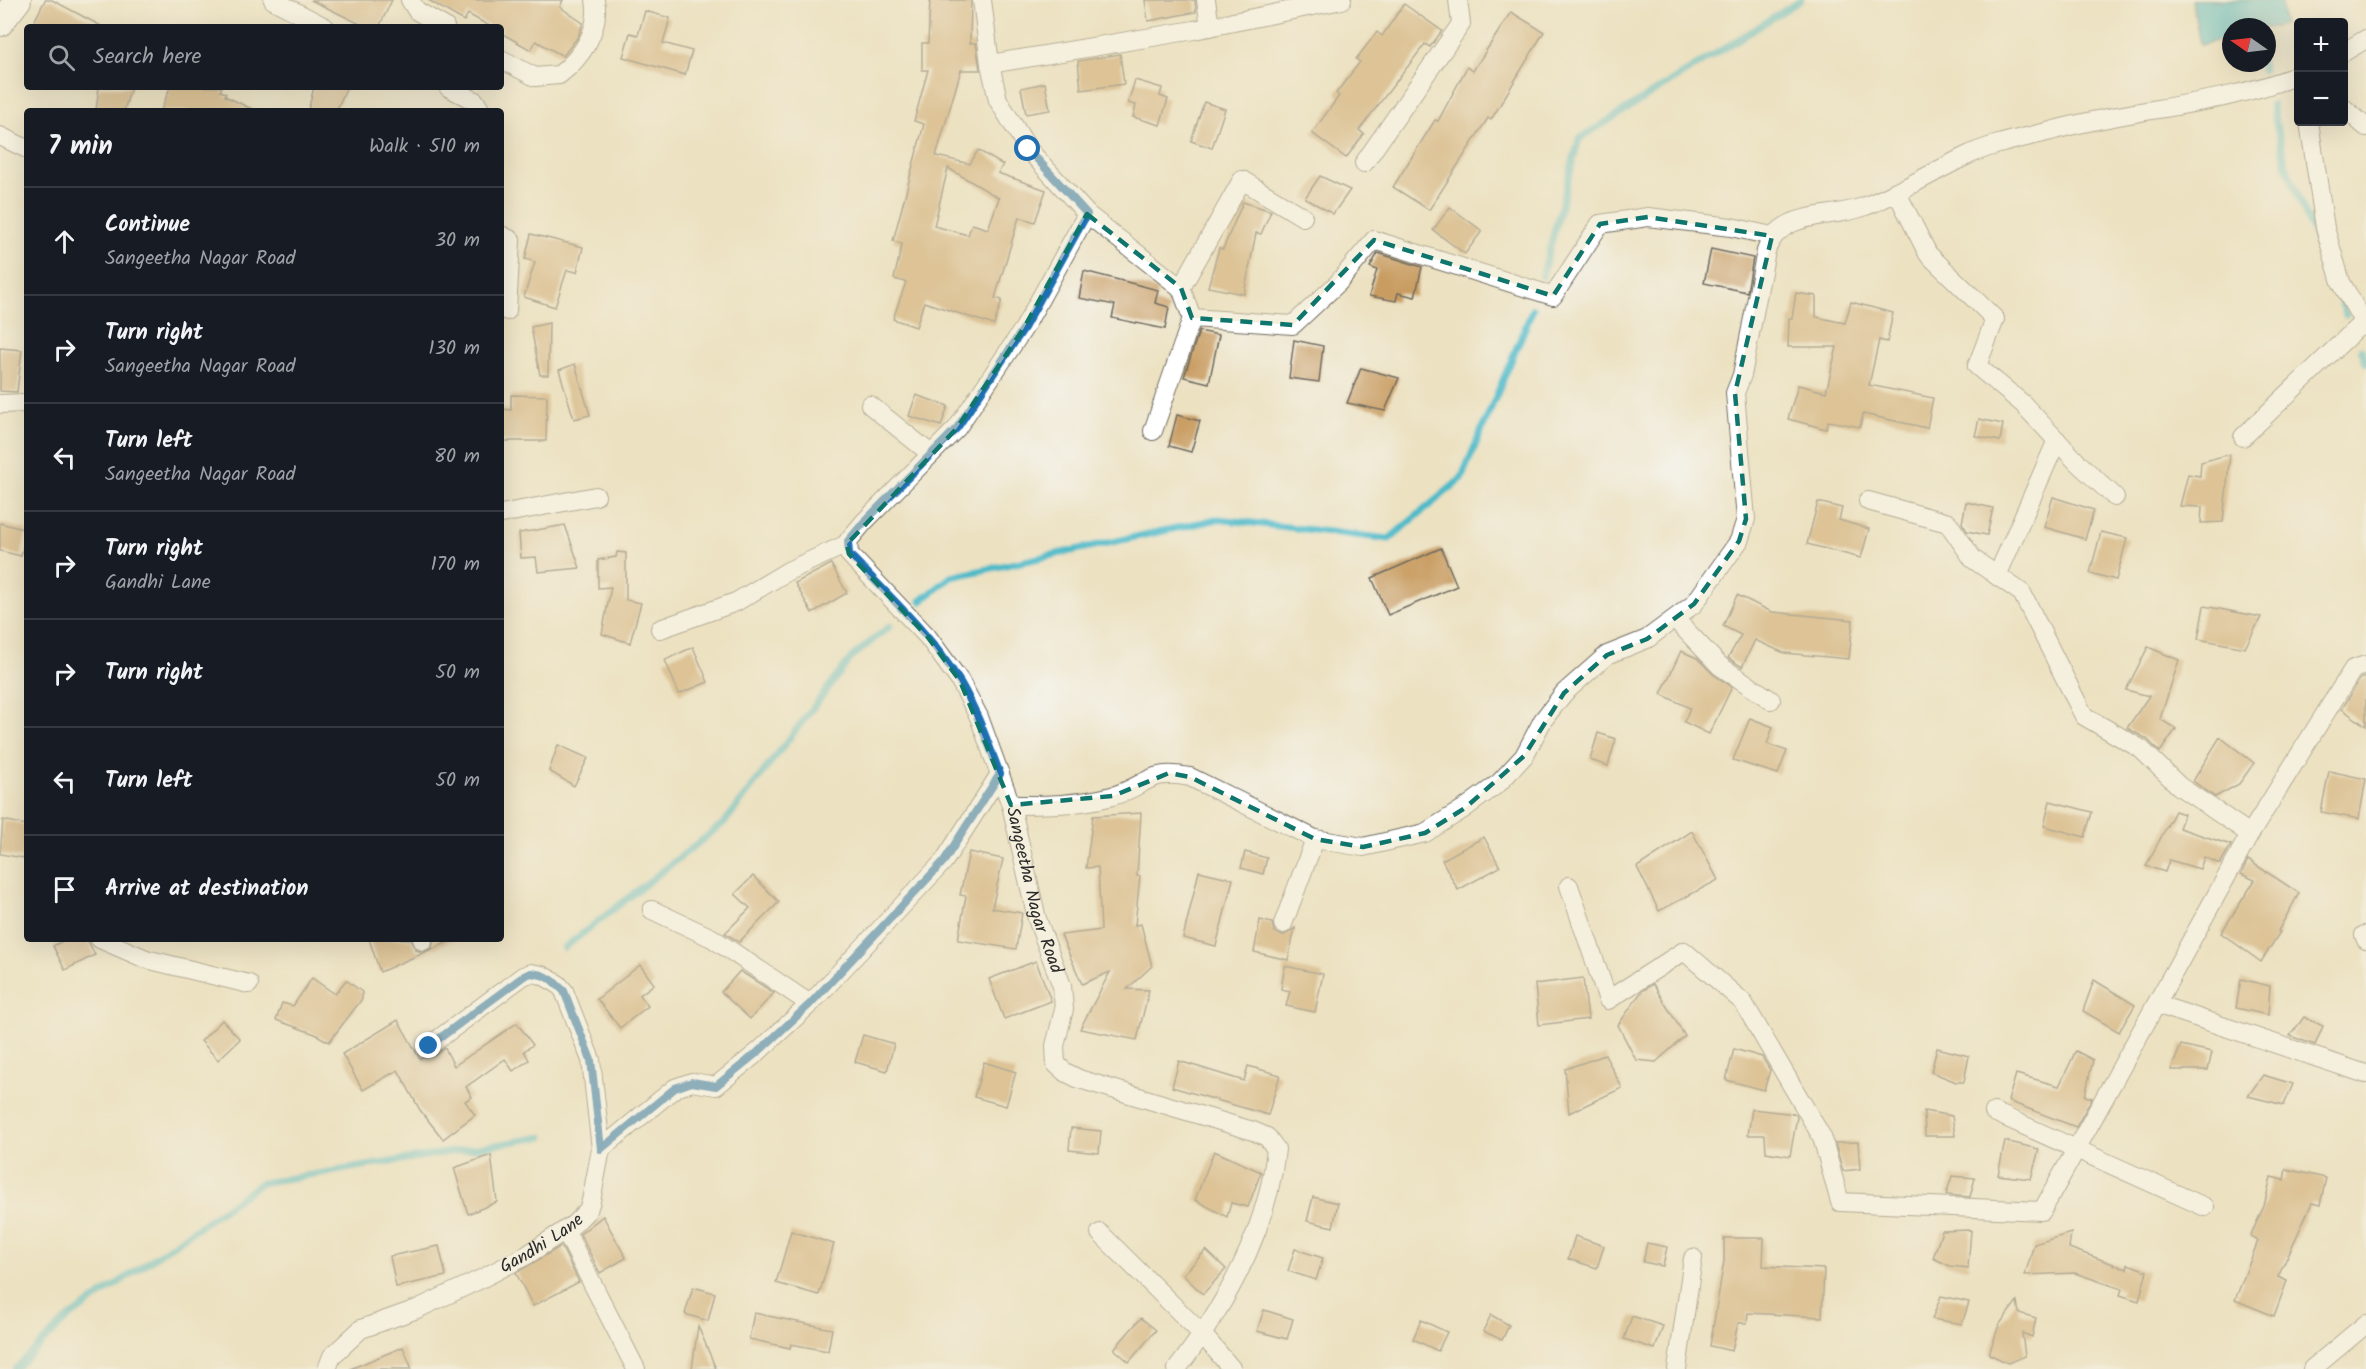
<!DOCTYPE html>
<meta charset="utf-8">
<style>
body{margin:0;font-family:Kalam,sans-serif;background:#242831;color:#f1f3f6}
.controls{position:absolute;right:18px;top:18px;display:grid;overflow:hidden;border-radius:6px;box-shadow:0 6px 24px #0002}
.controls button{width:54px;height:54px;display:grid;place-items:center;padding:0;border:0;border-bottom:2px solid #363941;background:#171b24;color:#f1f3f6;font:30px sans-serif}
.compass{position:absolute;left:2222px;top:18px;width:54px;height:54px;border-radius:50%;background:#171b24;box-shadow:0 6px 24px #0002;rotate:284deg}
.stop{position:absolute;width:18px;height:18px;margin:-14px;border:4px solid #1f6fb2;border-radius:50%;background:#fff}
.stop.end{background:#1f6fb2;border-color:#fff;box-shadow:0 2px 6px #0008}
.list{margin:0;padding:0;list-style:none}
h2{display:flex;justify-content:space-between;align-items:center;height:78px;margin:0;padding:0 24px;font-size:26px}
h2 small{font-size:20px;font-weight:400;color:#9ea1a6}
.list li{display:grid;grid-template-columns:39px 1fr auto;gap:18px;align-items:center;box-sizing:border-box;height:108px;padding:0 24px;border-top:2px solid #363941}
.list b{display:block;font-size:22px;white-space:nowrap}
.list p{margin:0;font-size:20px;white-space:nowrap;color:#9ea1a6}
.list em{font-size:20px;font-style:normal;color:#9ea1a6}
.icon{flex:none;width:33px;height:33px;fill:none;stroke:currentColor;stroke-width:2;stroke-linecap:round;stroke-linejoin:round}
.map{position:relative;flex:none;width:2366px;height:1369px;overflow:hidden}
.search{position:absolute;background:#171b24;box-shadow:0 6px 24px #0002;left:24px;top:24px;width:480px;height:66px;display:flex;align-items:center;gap:15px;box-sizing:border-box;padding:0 21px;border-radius:6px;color:#9ea1a6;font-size:22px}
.panel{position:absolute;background:#171b24;box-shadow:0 6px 24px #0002;left:24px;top:108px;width:480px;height:834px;border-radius:6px}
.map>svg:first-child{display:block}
.water{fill:#4dbac8;stroke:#3c727a;stroke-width:1.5}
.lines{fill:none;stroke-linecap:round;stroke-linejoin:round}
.stream{stroke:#4dbac8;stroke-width:7}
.building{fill:#c99d62;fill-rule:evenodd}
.street-casing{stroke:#6f6b60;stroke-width:20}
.secondary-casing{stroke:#6f6b60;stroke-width:28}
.street{stroke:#fff;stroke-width:18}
.secondary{stroke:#fff;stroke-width:26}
.route{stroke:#1f6fb2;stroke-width:8}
.marked{fill:none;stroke:#0f766e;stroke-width:4.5;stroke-dasharray:12 8;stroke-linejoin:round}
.labels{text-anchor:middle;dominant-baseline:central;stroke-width:4.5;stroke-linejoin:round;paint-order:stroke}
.street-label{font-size:18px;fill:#2b2b2b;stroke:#f6f6f2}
</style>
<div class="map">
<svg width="2366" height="1369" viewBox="0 0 2366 1369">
<rect width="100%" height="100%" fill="#f6f6f2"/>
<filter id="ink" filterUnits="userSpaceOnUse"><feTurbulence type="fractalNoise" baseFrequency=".0167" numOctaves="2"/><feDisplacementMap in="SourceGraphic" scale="12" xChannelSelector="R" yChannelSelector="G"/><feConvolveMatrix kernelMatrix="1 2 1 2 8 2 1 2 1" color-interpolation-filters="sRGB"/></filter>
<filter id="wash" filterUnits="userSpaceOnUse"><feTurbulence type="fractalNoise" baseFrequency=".008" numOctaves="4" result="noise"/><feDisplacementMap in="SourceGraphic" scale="24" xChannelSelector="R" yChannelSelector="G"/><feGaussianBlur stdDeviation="1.35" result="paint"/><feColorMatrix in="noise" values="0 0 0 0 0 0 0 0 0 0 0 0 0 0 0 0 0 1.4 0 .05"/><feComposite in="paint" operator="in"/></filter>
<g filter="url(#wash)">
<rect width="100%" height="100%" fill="#ece1c1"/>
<path class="water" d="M2192 0H2281L2284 24 2267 28 2231 27V37L2200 45Z"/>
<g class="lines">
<g class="stream">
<path d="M2262 63 2263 70"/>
<path d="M2272 105 2286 166 2330 275"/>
<path d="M1542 277 1579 139 1801 0"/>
<path d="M2337 291 2346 315"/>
<path d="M2361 349 2366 363"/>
<path d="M921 601 951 577 1218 519 1389 539 1461 479 1533 309"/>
<path d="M564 948 725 822 852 657 890 626"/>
<path d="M15 1369 67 1319 261 1183 542 1137"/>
</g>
</g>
<g id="blocks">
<g class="building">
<path d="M45 0H52L103 27H45L34 22Z"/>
<path d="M311 0H392L379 27H366Z"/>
<path d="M428 0H563L560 7 583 23 578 37 563 56 536 41 531 50 501 33V27H491L468 14 464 21Z"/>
<path d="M930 0H971L970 43H976L980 70H961L936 156 970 164 978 150 1003 165 998 173 1046 190 1035 222 1019 217 995 298 1002 300 994 325 924 302 916 327 893 319 906 282 894 279 902 244 893 241 924 124 914 121 928 70H922V43H928ZM948 168 999 198 988 229 972 224 968 235 934 226Z"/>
<path d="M1145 0H1195L1196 12 1148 21Z"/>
<path d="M1404 4 1442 31 1430 47 1425 44 1359 130 1364 134 1346 158 1312 133 1339 96 1336 93 1360 62 1356 59 1377 32 1382 36Z"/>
<path d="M645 11 670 18 663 43 692 51 685 75 623 57 630 33 638 35Z"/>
<path d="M1511 12 1544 32 1491 120 1488 118 1429 210 1393 187 1435 120 1438 121 1467 67 1473 71Z"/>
<path d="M1120 54 1124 84 1081 90 1078 61Z"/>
<path d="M1135 80 1162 88 1160 96 1168 99 1160 125 1133 117 1136 105 1128 103Z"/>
<path d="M1045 83 1050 110 1026 114 1021 88Z"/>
<path d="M99 87H131L124 111H96Z"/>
<path d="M170 87H222L220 91 226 93 225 96 256 111H161Z"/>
<path d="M314 87H347L336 111H308Z"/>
<path d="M1204 102 1225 109 1212 148 1191 141Z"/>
<path d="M1320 176 1350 190 1333 214 1305 198Z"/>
<path d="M1243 202 1271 211 1261 234 1256 233 1244 294 1208 287 1219 248 1223 249Z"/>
<path d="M1450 207 1482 231 1465 254 1433 230Z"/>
<path d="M531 234 583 247 577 272 567 270 555 307 524 297 535 262 525 259Z"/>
<path d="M1711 249 1753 258 1747 292 1704 283Z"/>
<path d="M1378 253 1422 267 1415 297 1398 293 1396 301 1369 296 1377 270 1370 267Z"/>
<path d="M1084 271 1158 290 1155 303 1169 307 1165 329 1112 318 1115 305 1079 298Z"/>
<path d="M1796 293 1816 296V317L1845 323 1851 302 1893 313 1887 342 1879 340 1869 385 1933 398 1927 428 1863 414 1860 427 1828 421 1826 429 1788 419 1798 385 1826 392 1837 347H1788L1789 318H1792Z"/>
<path d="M549 323 548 375H540L531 327Z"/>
<path d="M1199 331 1219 335 1209 383 1184 377Z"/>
<path d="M1294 340 1323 346 1319 382 1289 378Z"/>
<path d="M0 348 22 350 17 392 0 391Z"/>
<path d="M575 364 590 415 574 419 559 370Z"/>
<path d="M1361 368 1399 378 1385 411 1347 403Z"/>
<path d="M511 395 547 396 546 441H501V409L511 410Z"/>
<path d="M916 395 948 406 941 426 909 416Z"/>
<path d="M1177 415 1200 421 1191 452 1169 446Z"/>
<path d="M1979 419 2003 424 2000 441 1975 436Z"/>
<path d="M2230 454 2223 522 2201 523 2202 507 2180 506 2188 474 2200 476 2201 462Z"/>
<path d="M2053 497 2094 510 2085 539 2044 527Z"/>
<path d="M1818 502 1842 508 1839 520 1869 529 1861 558 1807 544Z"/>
<path d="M1966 502 1993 508 1987 535 1967 531 1962 523Z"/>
<path d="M0 523 27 530 21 556 0 551Z"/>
<path d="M565 525 580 568 538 572 536 557 521 558 519 533Z"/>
<path d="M2101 532 2127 538 2116 580 2090 573Z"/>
<path d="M1441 548 1457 586 1388 615 1372 578Z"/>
<path d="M617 552 626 553V600L641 603 630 643 602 634 611 587 598 588V560L616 557Z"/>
<path d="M831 564 847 593 812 613 795 583Z"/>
<path d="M1737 595 1772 612 1853 620 1849 659 1784 653 1755 640 1742 667 1728 658 1741 635 1723 626Z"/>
<path d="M2204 606 2261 617 2245 648 2198 639Z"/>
<path d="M693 647 708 682 679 694 665 660Z"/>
<path d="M2148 647 2179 660 2160 719 2176 729 2160 752 2147 739 2127 728 2149 696 2126 690Z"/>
<path d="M1681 651 1697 658 1714 675 1732 687 1709 734 1684 722 1690 708 1661 694Z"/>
<path d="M2366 677V726L2342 709 2360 679Z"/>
<path d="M1750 718 1773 727 1767 744 1787 751 1778 774 1733 760Z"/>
<path d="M1598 733 1616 739 1608 766 1590 760Z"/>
<path d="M2220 737 2254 763 2239 784 2215 797 2193 781Z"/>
<path d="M558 745 588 758 574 786 549 771Z"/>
<path d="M2329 771 2366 779 2359 819 2321 812Z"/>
<path d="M2050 801 2092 812 2085 837 2044 826Z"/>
<path d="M2175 811 2184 814 2179 828 2231 845 2220 864 2204 857 2200 869 2169 860 2165 872 2146 866Z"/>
<path d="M1141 813 1137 876H1140L1135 925 1141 924 1152 966 1127 989 1149 990 1137 1040 1080 1029 1110 972 1082 984 1061 935 1101 930 1098 867 1086 868 1093 816Z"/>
<path d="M3 820 27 825 23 858 0 854Z"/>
<path d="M1692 831 1718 880 1659 911 1637 867Z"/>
<path d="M1484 837 1500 867 1458 890 1442 860Z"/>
<path d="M969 852 1003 859 992 908 1022 913 1016 949 958 940 966 896 960 895Z"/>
<path d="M1245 852 1267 858 1263 874 1241 868Z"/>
<path d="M2248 860 2299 893 2278 931 2280 932 2261 962 2221 933 2255 880 2241 874Z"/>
<path d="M1199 871 1233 879 1216 946 1183 938Z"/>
<path d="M753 876 779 902 739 942 725 933 750 908 735 894Z"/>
<path d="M1260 920 1272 923 1274 931 1280 935H1285L1295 928 1288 960 1254 952Z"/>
<path d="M66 939H87L95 955 65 970 53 946Z"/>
<path d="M369 939H411L416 950 423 952 432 948 434 939H455L380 972Z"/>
<path d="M1036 961 1051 1001 1004 1019 989 979Z"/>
<path d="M640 965 654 984 640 995 648 1006 620 1028 597 999Z"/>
<path d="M1285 966 1323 974 1315 1012 1286 1006 1290 991 1281 989Z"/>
<path d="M740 971 774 993 750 1019 721 992Z"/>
<path d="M312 978 335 994 346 980 362 992V999L329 1042 315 1034 276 1020 282 1003 293 1006Z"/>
<path d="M1583 978 1588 1019 1539 1025 1535 984Z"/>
<path d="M2241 979 2270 986 2268 1015 2236 1008Z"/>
<path d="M2094 980 2135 1005 2119 1032 2083 1011Z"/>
<path d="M1653 984 1685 1036 1656 1062 1636 1060 1618 1025 1642 991Z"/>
<path d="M2304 1017 2323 1026 2315 1045 2290 1036Z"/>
<path d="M222 1020 240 1039 218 1060 201 1041Z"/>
<path d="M398 1020 420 1059 435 1055 445 1048 454 1066 517 1023 533 1045 524 1051 529 1060 513 1071 505 1059 466 1087 472 1097 465 1101 475 1115 443 1139 420 1110 398 1070 363 1090 342 1054Z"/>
<path d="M863 1035 894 1044 887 1071 855 1062Z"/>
<path d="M2181 1045 2212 1052 2208 1070H2171Z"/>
<path d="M1937 1048 1969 1056 1964 1082H1956L1931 1072Z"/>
<path d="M1734 1049 1762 1057 1770 1070 1764 1090 1726 1080Z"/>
<path d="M2076 1051 2093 1060 2085 1096 2092 1098 2076 1127 2008 1101 2016 1074 2059 1086Z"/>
<path d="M1605 1055 1622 1088 1569 1113 1565 1069Z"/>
<path d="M1179 1061 1244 1081 1248 1066 1280 1075 1268 1115 1172 1087Z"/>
<path d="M984 1062 1016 1072 1006 1106 974 1097Z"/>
<path d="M2263 1075 2293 1084 2284 1105 2248 1096Z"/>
<path d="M1752 1109 1796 1114 1797 1117 1790 1156 1766 1152 1765 1135H1748Z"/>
<path d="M1924 1111 1952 1116 1955 1136H1925Z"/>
<path d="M1071 1128 1101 1131 1099 1153 1069 1150Z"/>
<path d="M2005 1141 2039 1149 2031 1179 1998 1175Z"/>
<path d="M1858 1142 1860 1169 1843 1171 1835 1143Z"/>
<path d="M1214 1151 1261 1172 1248 1207 1231 1203 1227 1217 1195 1200Z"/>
<path d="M491 1155 497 1202 468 1214 454 1168Z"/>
<path d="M2286 1169 2326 1178 2320 1205 2312 1203 2278 1277 2287 1281 2274 1316 2235 1300 2258 1241 2250 1237 2264 1206 2271 1177 2284 1180Z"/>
<path d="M1952 1176 1975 1178 1970 1197 1946 1195Z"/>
<path d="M1313 1197 1338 1203 1333 1227 1307 1221Z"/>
<path d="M603 1216 626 1258 600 1273 580 1234Z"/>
<path d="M1971 1230 1968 1268 1950 1266 1933 1258 1942 1231Z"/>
<path d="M791 1231 834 1244 819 1295 776 1283Z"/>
<path d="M2071 1233 2069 1248 2127 1269 2128 1264 2147 1271 2139 1301 2120 1295 2122 1289 2075 1273 2025 1275 2034 1244Z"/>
<path d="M1575 1236 1604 1246 1597 1268 1568 1259Z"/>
<path d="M1724 1238H1764L1763 1266 1824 1269 1822 1317 1748 1313 1747 1323H1738L1732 1351 1710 1346 1724 1261Z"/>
<path d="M1647 1243 1667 1247 1663 1266 1643 1262Z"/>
<path d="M439 1246 446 1276 396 1287 390 1256Z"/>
<path d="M561 1246 579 1282 533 1306 516 1273Z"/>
<path d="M1295 1249 1323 1258 1316 1280 1288 1271Z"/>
<path d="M1206 1250 1226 1269 1203 1294 1183 1275Z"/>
<path d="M693 1287 715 1293 708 1321 685 1314Z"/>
<path d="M1941 1296 1969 1302 1962 1324 1932 1319Z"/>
<path d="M2017 1301 2019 1313 2036 1318 2032 1337 2022 1333 2025 1356 2008 1363 1989 1354 1999 1325Z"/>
<path d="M1264 1310 1293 1319 1287 1339 1257 1331Z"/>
<path d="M754 1313 832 1329 828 1351 791 1344 790 1348 749 1339Z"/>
<path d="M1491 1315 1509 1325 1502 1340 1483 1331Z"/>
<path d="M1632 1316 1663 1326 1655 1349 1624 1339Z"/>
<path d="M1141 1318 1156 1330 1129 1362 1114 1349Z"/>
<path d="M1421 1320 1447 1332 1438 1351 1413 1339Z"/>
<path d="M698 1326 716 1369H692Z"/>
<path d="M403 1347 412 1369H350Z"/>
</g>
</g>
</g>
<g filter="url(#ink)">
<use href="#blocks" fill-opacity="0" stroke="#6f6b60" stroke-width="1.5"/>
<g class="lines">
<defs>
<g id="street">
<path d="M273 0 325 27"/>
<path d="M410 0 417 11 445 27"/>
<path id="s1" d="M982 0 990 64 998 100 1028 149 1087 214 1024 328 957 428 864 522 848 541 849 554 927 636 960 681 979 717 1011 805 1037 919 1062 986 1064 1009 1055 1046 1056 1064 1065 1072 1079 1079 1253 1131 1267 1137 1276 1149C1268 1230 1226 1305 1177 1369"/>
<path d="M1206 0 1210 27"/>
<path d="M2344 52 2366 39"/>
<path d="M501 59 535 77 559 75C581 58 601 30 595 0"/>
<path d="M990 64 1194 30 1342 0"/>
<path d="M448 87 475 101 481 111"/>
<path d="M2344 108 2366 127"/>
<path d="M2309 122 2325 228 2341 282 2366 327"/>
<path d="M0 136 27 149"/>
<path d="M1364 163 1461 24 1458 0"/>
<path d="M1896 191 1928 254 1995 319 1977 366 2023 404 2078 463 2115 497"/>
<path d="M1087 214 1181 288"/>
<path d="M501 235 511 240 507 311"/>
<path d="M1192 318 1293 325 1338 283 1374 240 1553 296 1600 224 1648 217 1731 227 1772 236"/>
<path d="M0 404 27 403"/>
<path d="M870 405 931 454"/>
<path d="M1153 431 1192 318 1181 288 1242 180 1303 217"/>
<path d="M2243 437 2362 323"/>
<path d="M1868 501 1948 523 1973 559 2022 593 2084 716 2141 749 2179 786 2250 834"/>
<path d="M501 514 596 496"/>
<path d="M1997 576 2057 440"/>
<path d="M1675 619 1720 666 1771 700"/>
<path d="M660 629 736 602 788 571 847 544"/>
<path d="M1011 805C1043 805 1080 805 1112 796 1146 787 1148 768 1190 777L1315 839 1363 847 1425 833 1465 808 1499 783 1524 756 1543 720 1564 693 1607 655 1647 639 1694 604 1739 541 1746 519 1735 393 1742 375 1766 251C1781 209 1828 220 1863 207 1898 194 1931 173 1964 157 1990 144 2023 138 2051 131 2132 108 2220 106 2298 75"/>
<path d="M1569 886 1608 1000 1684 951 1743 1002 1822 1137 1840 1202 2042 1211 2250 834 2353 669 2366 665"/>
<path d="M652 910 712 938 810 1004"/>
<path d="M1283 924 1315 839"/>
<path d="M2364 935 2366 940"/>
<path d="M100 939 146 959 249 984"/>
<path d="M422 939 423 941"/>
<path d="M2156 1004 2366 1074"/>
<path d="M429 1046 523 976 531 973 542 975 558 984 564 991 591 1060 601 1149"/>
<path d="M1994 1112 2205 1207"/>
<path d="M565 1230 636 1369"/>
<path d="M1100 1233 1203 1335 1232 1369"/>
<path id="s2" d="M327 1369 332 1356 361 1329 417 1309 481 1279 527 1255 573 1225 588 1210 591 1201 601 1149 675 1088 692 1082 716 1086 758 1052 810 1004 944 861 1000 774"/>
<path d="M1677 1369 1693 1258"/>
<path d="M2312 1369 2366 1324"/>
</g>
<path id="secondary" d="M0 23 18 0"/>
</defs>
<use href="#street" class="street-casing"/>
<use href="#secondary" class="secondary-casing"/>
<use href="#street" class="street"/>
<use href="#secondary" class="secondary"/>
</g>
</g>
<g class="lines" filter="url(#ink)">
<path class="route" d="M429 1046 524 976 531 973 542 975 552 980 564 991 591 1060 601 1149 675 1088 692 1082 716 1086 758 1052 810 1004 944 861 1000 774C988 743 977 711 960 682 930 633 888 595 849 554L848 541 864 522 957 428 1024 328 1087 214 1028 149"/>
</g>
<path d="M0 0H2366V1369H0ZM1087 214 1181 288 1192 318 1293 325 1374 240 1553 296 1600 224 1648 217 1772 236 1735 393 1746 519 1739 541 1694 604 1647 639 1607 655 1564 693 1524 756 1465 808 1425 833 1363 847 1315 839 1190 777 1169 773 1113 796 1011 805 960 681 927 636 849 554 847 544 957 428 1024 328Z" fill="#ece1c1" fill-opacity=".55" fill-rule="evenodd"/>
<path class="marked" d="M1087 214 1181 288 1192 318 1293 325 1374 240 1553 296 1600 224 1648 217 1772 236 1735 393 1746 519 1739 541 1694 604 1647 639 1607 655 1564 693 1524 756 1465 808 1425 833 1363 847 1315 839 1190 777 1169 773 1113 796 1011 805 960 681 927 636 849 554 847 544 957 428 1024 328Z"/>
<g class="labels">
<g class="street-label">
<text stroke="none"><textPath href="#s1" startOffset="1059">Sangeetha Nagar Road</textPath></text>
<text stroke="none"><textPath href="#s2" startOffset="254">Gandhi Lane</textPath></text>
</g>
</g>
</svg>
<div class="controls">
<button>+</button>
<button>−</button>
</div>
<svg class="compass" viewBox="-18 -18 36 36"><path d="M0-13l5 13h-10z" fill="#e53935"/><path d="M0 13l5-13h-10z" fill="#9ea1a6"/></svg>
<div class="stop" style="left:1028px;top:149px"></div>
<div class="stop end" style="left:429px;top:1046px"></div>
<div class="search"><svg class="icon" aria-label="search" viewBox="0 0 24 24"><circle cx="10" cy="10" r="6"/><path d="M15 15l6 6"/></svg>Search here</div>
<section class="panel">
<h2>7 min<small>Walk · 510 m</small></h2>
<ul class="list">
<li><svg class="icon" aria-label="ahead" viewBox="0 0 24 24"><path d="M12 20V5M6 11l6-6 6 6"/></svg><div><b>Continue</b><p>Sangeetha Nagar Road</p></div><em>30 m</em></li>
<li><svg class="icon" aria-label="right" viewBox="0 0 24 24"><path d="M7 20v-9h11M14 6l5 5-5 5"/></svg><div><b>Turn right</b><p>Sangeetha Nagar Road</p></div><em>130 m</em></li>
<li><svg class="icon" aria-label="left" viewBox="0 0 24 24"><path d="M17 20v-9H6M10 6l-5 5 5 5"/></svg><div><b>Turn left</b><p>Sangeetha Nagar Road</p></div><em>80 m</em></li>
<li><svg class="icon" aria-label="right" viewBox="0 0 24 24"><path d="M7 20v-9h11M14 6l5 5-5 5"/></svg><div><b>Turn right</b><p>Gandhi Lane</p></div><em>170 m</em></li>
<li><svg class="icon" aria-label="right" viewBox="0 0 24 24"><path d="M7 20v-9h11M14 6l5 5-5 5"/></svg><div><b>Turn right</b></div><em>50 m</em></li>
<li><svg class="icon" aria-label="left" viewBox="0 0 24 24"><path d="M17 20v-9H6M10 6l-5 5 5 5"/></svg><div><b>Turn left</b></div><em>50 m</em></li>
<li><svg class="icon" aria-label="arrive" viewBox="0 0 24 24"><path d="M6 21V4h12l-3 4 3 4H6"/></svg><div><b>Arrive at destination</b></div></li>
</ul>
</section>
</div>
